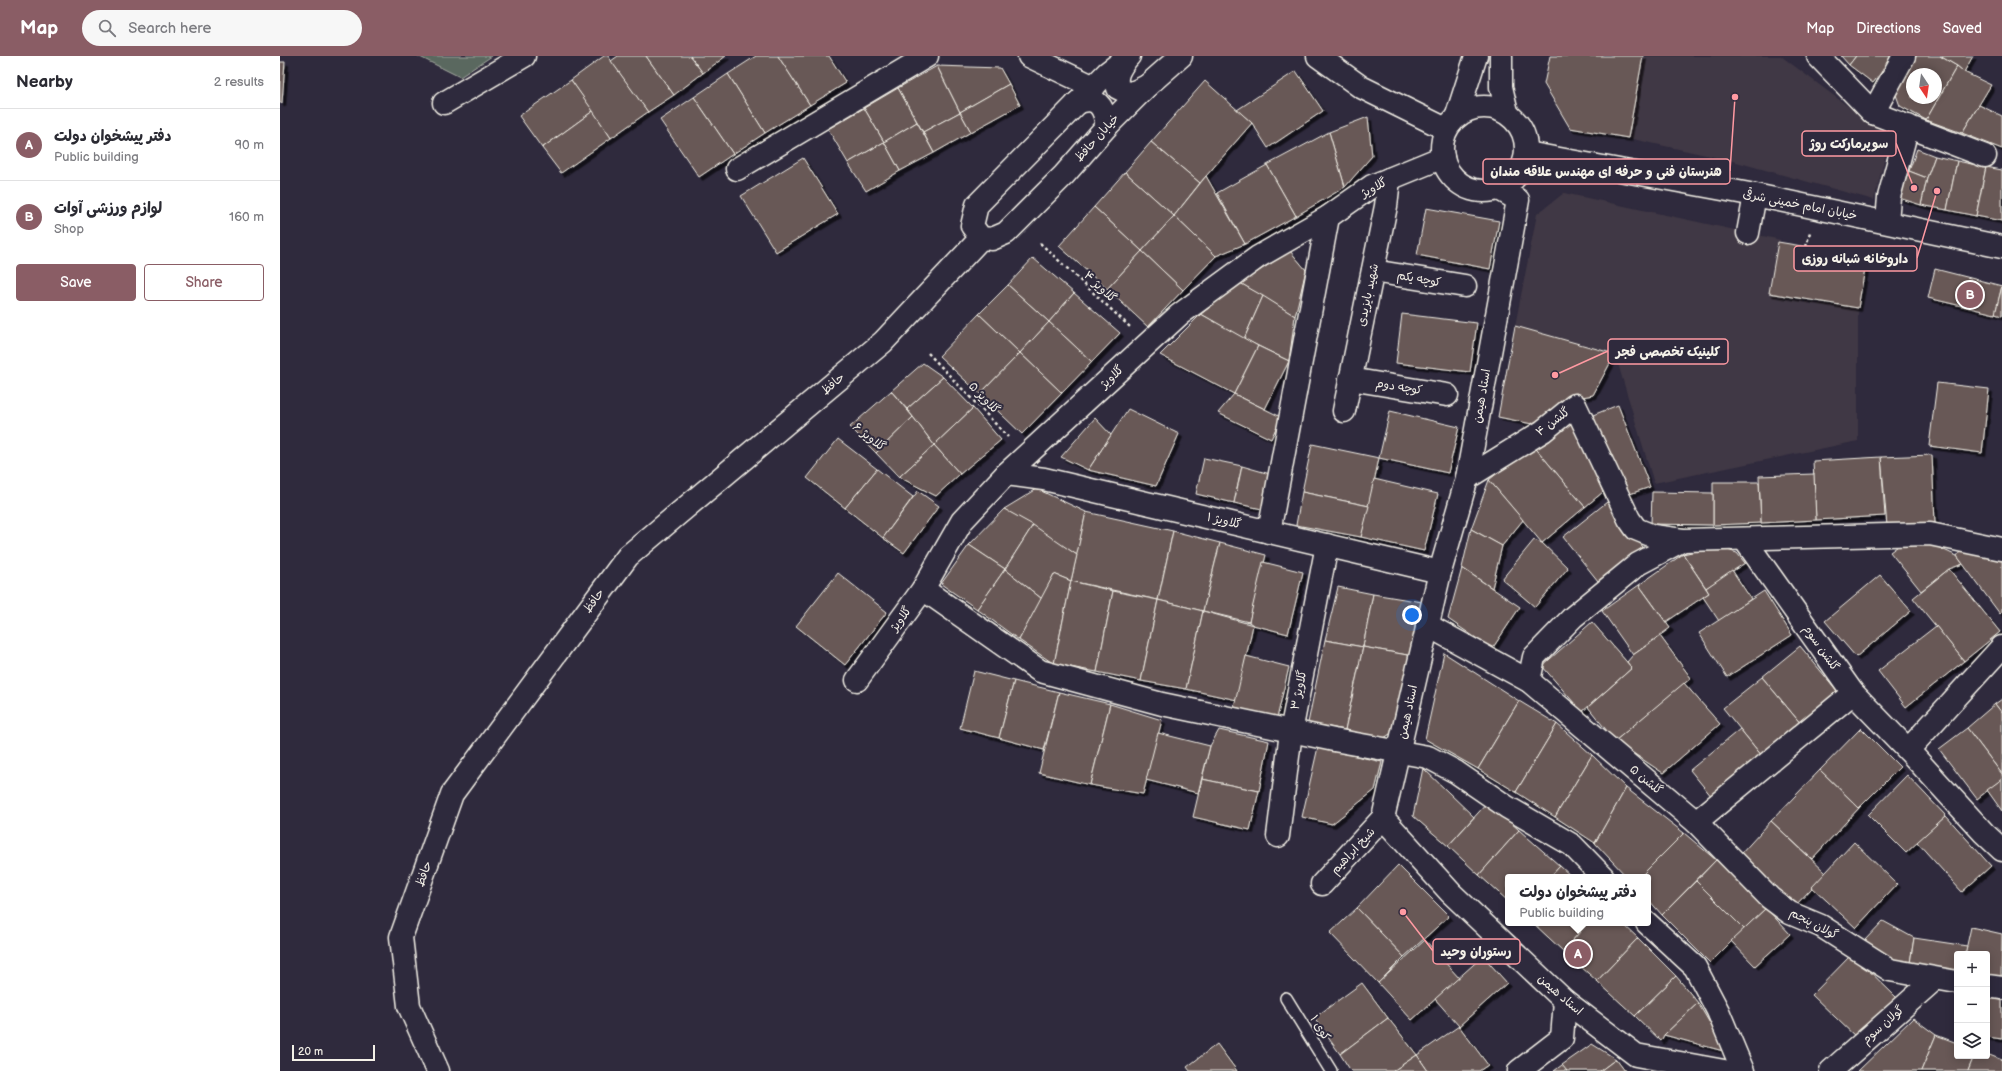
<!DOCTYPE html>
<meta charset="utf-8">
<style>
body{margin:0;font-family:"Balsamiq Sans","Playpen Sans Arabic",sans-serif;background:#f7f7f7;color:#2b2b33}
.controls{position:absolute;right:12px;bottom:12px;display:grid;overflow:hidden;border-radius:4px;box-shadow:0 2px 10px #0003}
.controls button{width:36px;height:36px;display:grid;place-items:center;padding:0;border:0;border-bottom:1px solid #e1e1e2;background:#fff;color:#2b2b33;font:20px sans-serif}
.compass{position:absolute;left:1626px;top:12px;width:36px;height:36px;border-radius:50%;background:#fff;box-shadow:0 2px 10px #0003;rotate:167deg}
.scale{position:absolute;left:12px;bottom:10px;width:83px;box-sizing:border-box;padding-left:4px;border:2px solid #f4f1e8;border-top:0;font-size:11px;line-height:14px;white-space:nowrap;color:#f4f1e8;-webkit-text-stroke:3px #2f2a3d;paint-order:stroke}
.you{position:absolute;left:1132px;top:559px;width:14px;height:14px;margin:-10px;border:3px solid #fff;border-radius:50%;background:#1a73e8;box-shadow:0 0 0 6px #1a73e833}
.badge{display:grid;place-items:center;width:26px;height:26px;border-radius:50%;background:#8a5d65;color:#fff;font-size:13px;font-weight:700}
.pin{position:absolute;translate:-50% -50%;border:2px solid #fff;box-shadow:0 1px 4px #0006}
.popup{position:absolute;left:1225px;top:818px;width:146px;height:52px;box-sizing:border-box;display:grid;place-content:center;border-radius:4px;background:#fff;filter:drop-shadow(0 1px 3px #0005);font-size:13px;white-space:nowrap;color:#7c7c81}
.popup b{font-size:15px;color:#2b2b33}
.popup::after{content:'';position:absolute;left:50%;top:100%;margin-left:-8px;border:8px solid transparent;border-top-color:#fff}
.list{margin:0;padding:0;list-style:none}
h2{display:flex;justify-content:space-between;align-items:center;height:52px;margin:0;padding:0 16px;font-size:17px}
h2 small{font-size:13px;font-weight:400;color:#7c7c81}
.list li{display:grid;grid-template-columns:26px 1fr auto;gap:12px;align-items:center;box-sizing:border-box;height:72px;padding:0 16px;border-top:1px solid #e1e1e2}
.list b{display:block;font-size:15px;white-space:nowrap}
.list p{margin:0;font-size:13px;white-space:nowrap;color:#7c7c81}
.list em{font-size:13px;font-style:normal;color:#7c7c81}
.actions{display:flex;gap:8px;padding:12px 16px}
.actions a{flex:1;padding:9px 0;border:1px solid #8a5d65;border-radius:4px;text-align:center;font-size:14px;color:#8a5d65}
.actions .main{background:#8a5d65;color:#fff}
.icon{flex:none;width:22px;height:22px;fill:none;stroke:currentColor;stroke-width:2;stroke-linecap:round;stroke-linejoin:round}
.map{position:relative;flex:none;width:1722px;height:1015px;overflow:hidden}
header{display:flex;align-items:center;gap:24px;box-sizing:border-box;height:56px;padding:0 20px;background:#8a5d65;color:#fff}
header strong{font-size:19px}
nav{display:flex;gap:22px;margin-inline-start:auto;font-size:14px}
.search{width:280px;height:36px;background:#f7f7f7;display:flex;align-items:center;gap:10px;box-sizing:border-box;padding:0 14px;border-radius:22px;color:#7c7c81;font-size:15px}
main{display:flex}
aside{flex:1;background:#fff}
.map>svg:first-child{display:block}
.built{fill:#403844}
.green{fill:#5a685e;stroke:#a7aca3}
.building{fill:#685856;stroke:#f4f1e8;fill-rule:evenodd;filter:url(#shadow)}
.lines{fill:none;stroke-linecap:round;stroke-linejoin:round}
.service-casing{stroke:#f4f1e8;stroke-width:14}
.minor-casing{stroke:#f4f1e8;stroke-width:25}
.secondary-casing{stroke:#f4f1e8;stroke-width:25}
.path{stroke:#f4f1e8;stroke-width:2.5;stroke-dasharray:3 3;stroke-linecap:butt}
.service{stroke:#2f2a3d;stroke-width:11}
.minor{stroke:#2f2a3d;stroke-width:22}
.secondary{stroke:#2f2a3d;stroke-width:22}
.labels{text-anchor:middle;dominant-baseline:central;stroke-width:4;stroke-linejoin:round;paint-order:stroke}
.street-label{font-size:12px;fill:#f4f1e8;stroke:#2f2a3d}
.leader{fill:none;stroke:#ff9aa2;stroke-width:1.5}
.callout-dot{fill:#ff9aa2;stroke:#2f2a3d;stroke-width:1.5}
.callout{fill:#2f2a3d;stroke:#ff9aa2;stroke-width:1.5}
.callout-label{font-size:13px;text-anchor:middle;font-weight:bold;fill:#f4f1e8}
</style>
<header>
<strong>Map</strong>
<div class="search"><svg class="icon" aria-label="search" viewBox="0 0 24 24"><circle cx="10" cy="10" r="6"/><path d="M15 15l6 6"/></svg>Search here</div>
<nav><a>Map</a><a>Directions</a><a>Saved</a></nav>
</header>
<main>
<aside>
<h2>Nearby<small>2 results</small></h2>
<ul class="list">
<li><span class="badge">A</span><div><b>دفتر پیشخوان دولت</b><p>Public building</p></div><em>90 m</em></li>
<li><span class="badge">B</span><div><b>لوازم ورزشی آوات</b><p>Shop</p></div><em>160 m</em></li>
</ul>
<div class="actions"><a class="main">Save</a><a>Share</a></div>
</aside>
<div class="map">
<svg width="1722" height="1015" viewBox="0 0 1722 1015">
<defs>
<filter id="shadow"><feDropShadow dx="3.5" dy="3.5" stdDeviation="0" flood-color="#0009"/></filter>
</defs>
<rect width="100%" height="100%" fill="#2f2a3d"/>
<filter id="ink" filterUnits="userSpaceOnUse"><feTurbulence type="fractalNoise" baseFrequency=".025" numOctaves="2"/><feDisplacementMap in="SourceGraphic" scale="8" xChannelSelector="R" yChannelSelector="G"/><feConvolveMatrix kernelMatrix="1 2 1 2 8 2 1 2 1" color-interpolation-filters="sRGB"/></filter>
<g filter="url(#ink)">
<g class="built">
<path d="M1363 0H1501L1610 82 1594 144 1449 104 1348 82Z"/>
<path d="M1284 137 1501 184 1498 186 1489 237 1527 246 1578 252V385L1374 427 1335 298 1235 270 1257 158Z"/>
</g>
<path class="green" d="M138 0H212L180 21Z"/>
<g class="building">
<path d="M324 0H328L368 56 331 82 291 24Z"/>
<path d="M338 0H366L394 39 368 56 331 5Z"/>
<path d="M366 0H410L423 17 394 39Z"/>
<path d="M410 0H446L423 17Z"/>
<path d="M476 0H498L530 49 485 77 448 18Z"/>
<path d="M498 0H549L566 27 530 49Z"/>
<path d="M1270 0H1363L1348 82 1290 72 1264 28Z"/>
<path d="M1561 0H1576L1569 9Z"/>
<path d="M1576 0H1614L1593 27 1569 9Z"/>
<path d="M1636 0H1660L1677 10 1646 64 1620 50 1615 36ZM1632 18H1656V42H1632Z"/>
<path d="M1660 0H1693L1684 16 1677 10Z"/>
<path d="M0 6H5L2 47H0Z"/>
<path d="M657 10 680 56 643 76 618 32Z"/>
<path d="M657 10 720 12 729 28 680 56Z"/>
<path d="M1677 10 1684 16 1711 29 1682 77 1646 64Z"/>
<path d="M1016 15 1043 55 988 92 972 67 957 54Z"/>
<path d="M448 18 485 77 453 98 414 41Z"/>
<path d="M291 24 313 55 262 92 239 60Z"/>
<path d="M925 25 972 67 920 127 871 86Z"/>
<path d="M729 28 740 49 691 76 680 56Z"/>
<path d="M618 32 637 66 604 86 584 52Z"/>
<path d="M414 41 453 98 419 121 380 64Z"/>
<path d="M1699 49 1722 60V93L1682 77Z"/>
<path d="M584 52 604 86 568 107 548 73Z"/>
<path d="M313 55 331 82 281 117 262 92Z"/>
<path d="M680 56 691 76 654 97 643 76Z"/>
<path d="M1088 61 1092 100 1065 131 1049 76Z"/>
<path d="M637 66 654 97 620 115 604 86Z"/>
<path d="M1049 76 1065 131 1016 160 987 109Z"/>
<path d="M604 86 620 115 586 135 568 107Z"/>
<path d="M871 86 920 127 894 160 845 116Z"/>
<path d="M1637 93 1655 100 1647 122 1629 115Z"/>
<path d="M1655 100 1677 105 1667 154 1641 149 1647 122Z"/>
<path d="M523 102 558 158 496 196 461 140Z"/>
<path d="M1677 105 1706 111 1696 160 1667 154Z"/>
<path d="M987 109 1016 160 965 188 937 137Z"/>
<path d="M1706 111 1722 114V165L1696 160Z"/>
<path d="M1629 115 1647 122 1641 149 1619 142Z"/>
<path d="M845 116 894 160 862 195 814 151Z"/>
<path d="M926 120 965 188 936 200 894 160Z"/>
<path d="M814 151 862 195 827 233 779 190Z"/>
<path d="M1146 152 1219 165 1210 213 1137 199Z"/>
<path d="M894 160 936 200 903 234 862 195Z"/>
<path d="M1498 186 1587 201 1578 252 1489 237Z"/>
<path d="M862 195 903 234 868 271 827 233Z"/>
<path d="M1010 195 1026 214 1015 260 960 227Z"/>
<path d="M753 202 794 237 769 266 728 229Z"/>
<path d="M1655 213 1722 230 1715 258 1648 242Z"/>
<path d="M960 227 983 240 964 283 921 258Z"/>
<path d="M728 229 769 266 740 297 699 258Z"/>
<path d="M1722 230V260L1715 258Z"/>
<path d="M794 237 840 277 812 306 769 266Z"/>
<path d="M983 240 1015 260 1009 305 964 283Z"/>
<path d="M699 258 740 297 700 338 659 300Z"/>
<path d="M921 258 978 290 954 338 880 299Z"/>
<path d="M1122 258 1197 267 1190 316 1116 307Z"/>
<path d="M769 266 812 306 782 337 740 297Z"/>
<path d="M1235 270 1335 298 1313 339 1297 342 1257 369 1218 361Z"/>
<path d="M978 290 1009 305 985 353 954 338Z"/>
<path d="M740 297 782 337 742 378 700 338Z"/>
<path d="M643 307 663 321 627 353 611 335Z"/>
<path d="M663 321 693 352 654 389 627 353Z"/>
<path d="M1657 327 1709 333 1702 397 1649 390Z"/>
<path d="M611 335 633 361 596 397 570 371Z"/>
<path d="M954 338 1001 361 991 383 938 357Z"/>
<path d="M1338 349 1370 431 1344 440 1313 359Z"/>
<path d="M693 352 721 384 680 418 654 389Z"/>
<path d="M848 353 899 378 876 430 808 414Z"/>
<path d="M1110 355 1179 371 1168 417 1099 402Z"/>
<path d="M633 361 654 389 619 421 596 397Z"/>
<path d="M815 362 831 379 808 414 781 401Z"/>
<path d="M1291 362 1323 436 1305 451 1252 388Z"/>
<path d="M558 383 597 413 565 452 527 422Z"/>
<path d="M1032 388 1099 402 1089 450 1022 436Z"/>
<path d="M1252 388 1305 451 1262 487 1209 424Z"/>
<path d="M654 389 680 418 656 440 619 421Z"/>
<path d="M1652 399 1655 467 1607 470 1601 401Z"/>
<path d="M1601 401 1605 460 1536 464 1533 405Z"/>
<path d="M924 402 962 410 954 447 916 438Z"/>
<path d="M962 410 990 418 982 453 954 447Z"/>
<path d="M597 413 633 441 603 482 565 452Z"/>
<path d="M1534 418 1536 464 1481 467 1479 420Z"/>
<path d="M1094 423 1158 438 1144 495 1081 481Z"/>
<path d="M1209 424 1243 464 1222 490 1191 473Z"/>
<path d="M1433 426H1479L1481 467 1433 469Z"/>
<path d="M757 433 806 456 797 499 724 453Z"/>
<path d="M638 435 659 450 624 497 603 482Z"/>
<path d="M1022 436 1089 450 1081 481 1016 469Z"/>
<path d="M1372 436 1433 437V469L1371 468Z"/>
<path d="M1327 446 1363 491 1318 525 1283 481Z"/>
<path d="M724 453 753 469 725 513 689 489Z"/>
<path d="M806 456 893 475 878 544 791 525Z"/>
<path d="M753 469 797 499 791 525 774 518 762 543 725 513Z"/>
<path d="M1191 473 1222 490 1212 532 1182 512Z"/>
<path d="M893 475 940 487 923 555 878 544Z"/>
<path d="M1254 484 1262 487 1288 512 1255 551 1222 523Z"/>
<path d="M940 487 986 499 969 566 923 555Z"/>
<path d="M1621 488 1653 489 1677 500 1683 508 1669 513 1641 535 1610 496Z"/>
<path d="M689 489 725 513 697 553 661 528Z"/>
<path d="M1444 493 1457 497 1465 507 1426 532 1403 498 1416 495Z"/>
<path d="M1682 493 1722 502V556L1720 558 1677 500Z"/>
<path d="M1403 498 1429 537 1386 566 1359 529Z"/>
<path d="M983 506 1023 516 1008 578 973 569 969 566Z"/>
<path d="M1182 512 1240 551 1212 593 1168 563Z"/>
<path d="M725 513 762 543 739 584 697 553Z"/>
<path d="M1669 513 1720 576 1684 605 1633 542Z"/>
<path d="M1452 514 1471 543 1439 565 1423 541 1429 537 1426 532Z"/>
<path d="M558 517 607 556 565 609 516 570Z"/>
<path d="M774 518 791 525 774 608 739 584Z"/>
<path d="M1600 519 1631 555 1576 601 1545 565Z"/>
<path d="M791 525 833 535 817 616 774 608Z"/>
<path d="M1359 529 1390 572 1353 599 1322 555Z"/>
<path d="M1058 531 1093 538 1083 591 1045 584Z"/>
<path d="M833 535 878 544 861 625 817 616Z"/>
<path d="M1484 535 1512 579 1447 621 1419 577Z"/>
<path d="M1093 538 1142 546 1133 600 1083 591Z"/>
<path d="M878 544 923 555 906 633 861 625Z"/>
<path d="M923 555 973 569 957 644 906 633Z"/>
<path d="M1312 566 1352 612 1302 656 1262 610Z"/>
<path d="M1656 570 1684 605 1626 651 1598 615Z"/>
<path d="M1380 580 1411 622 1335 685 1308 651 1352 612 1347 606 1353 599Z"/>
<path d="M1045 584 1083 591 1065 674 1028 667Z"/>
<path d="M1520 590 1559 637 1521 668 1482 621Z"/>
<path d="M1083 591 1133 600 1116 674 1104 682 1065 674Z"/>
<path d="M1164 597 1239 645 1198 713 1145 683Z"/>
<path d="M966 600 1009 611 997 662 954 651Z"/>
<path d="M694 615 734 625 719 682 680 672Z"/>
<path d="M1482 621 1521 668 1482 700 1443 652Z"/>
<path d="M734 625 779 636 764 694 719 682Z"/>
<path d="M1404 627 1440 668 1383 717 1335 685Z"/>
<path d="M779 636 830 648 810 729 759 717Z"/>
<path d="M1722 643V657L1715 648Z"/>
<path d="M1239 645 1277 668 1236 736 1198 713Z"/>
<path d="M830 648 882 664 863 738 810 729Z"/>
<path d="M1715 648 1722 657V718L1687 672Z"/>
<path d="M1277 668 1312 699 1275 761 1236 736Z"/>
<path d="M1581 672 1620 711 1579 752 1540 714Z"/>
<path d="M1687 672 1722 718V723L1697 743 1659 693Z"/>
<path d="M1460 673 1482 700 1432 741 1410 714Z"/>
<path d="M939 674 989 685 979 735 922 723 930 690Z"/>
<path d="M878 677 930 690 918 737 866 724Z"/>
<path d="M1038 691 1102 706 1095 734 1052 768 1022 761Z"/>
<path d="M1312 699 1346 732 1315 787 1275 761Z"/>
<path d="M1143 712 1194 761 1168 790 1133 760Z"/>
<path d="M1540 714 1579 752 1532 803 1491 765Z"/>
<path d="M1627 719 1666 760 1626 797 1588 759Z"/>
<path d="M922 723 979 735 970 774 913 761Z"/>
<path d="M1722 723V755L1707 734Z"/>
<path d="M1346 732 1404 777 1360 821H1347L1315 787Z"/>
<path d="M1208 746 1239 774 1199 819 1168 790Z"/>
<path d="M1666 760 1711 810 1682 836 1637 786Z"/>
<path d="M1491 765 1546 817 1515 850 1460 799Z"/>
<path d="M1239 774 1280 810 1270 821H1228V845L1199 819Z"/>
<path d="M1404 777 1436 804 1382 859 1368 843V821H1360Z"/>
<path d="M1574 786 1617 828 1576 872 1532 831Z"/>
<path d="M1436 804 1486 852 1464 873 1416 825Z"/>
<path d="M1118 809 1169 860 1124 901 1077 852Z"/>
<path d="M1280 810 1292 821H1270Z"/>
<path d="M1416 825 1464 873 1430 907 1382 859Z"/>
<path d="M1077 852 1124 901 1098 927 1050 877Z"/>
<path d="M1486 852 1510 878 1475 910 1451 885Z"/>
<path d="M1603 865 1634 882 1630 907 1615 905 1584 885Z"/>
<path d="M1253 867H1308L1283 895Z"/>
<path d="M1308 867H1342L1358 882 1317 925 1283 895Z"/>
<path d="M1691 871 1722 878 1721 924 1707 921V898H1685Z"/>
<path d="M1358 882 1396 920 1355 960 1317 925Z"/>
<path d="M1634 882 1687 890 1685 898H1677V914L1630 907Z"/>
<path d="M1145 884 1179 922 1132 964 1098 927Z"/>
<path d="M1572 898 1617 942 1578 983 1532 939Z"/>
<path d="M1203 900 1227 927 1179 970 1155 943Z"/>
<path d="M1396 920 1418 947 1384 979 1381 985 1355 960Z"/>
<path d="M1082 927 1108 962 1060 998 1034 962Z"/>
<path d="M1707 942 1722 944V983L1707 981Z"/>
<path d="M1418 947 1447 996 1384 979Z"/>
<path d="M1108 962 1137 999 1113 1015H1071L1060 998Z"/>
<path d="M1633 962 1656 979 1641 1015H1578Z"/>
<path d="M1179 970 1208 1009 1199 1015H1148L1137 999Z"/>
<path d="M1656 979 1677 987V1000H1694L1688 1015H1641Z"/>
<path d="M937 988 957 1015H910L907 1011Z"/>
<path d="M1312 988 1336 1003 1320 1015H1286L1282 1009Z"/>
<path d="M1707 998 1722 1004V1015H1688L1694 1000H1707Z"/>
<path d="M1137 999 1148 1015H1113Z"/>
<path d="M1336 1003 1345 1015H1320Z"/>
<path d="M1282 1009 1287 1015H1274Z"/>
</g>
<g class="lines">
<defs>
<path id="service" d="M1006 942 1051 1015"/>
<g id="minor">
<path d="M749 0 814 31"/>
<path d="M1221 0V31L1227 56"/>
<path d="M1538 0 1593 57 1705 100"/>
<path d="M164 47 244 0"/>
<path d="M1593 57 1624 0"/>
<path d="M1177 59 1196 0"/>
<path d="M457 113 647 0"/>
<path d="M1607 166 1609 141 1628 70"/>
<path d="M1468 177 1475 139"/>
<path d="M1093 215 1185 230"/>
<path d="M1070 323 1167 339"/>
<path d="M1064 355 1106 150 1109 123"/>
<path d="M726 418 764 423 1160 516"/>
<path d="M1187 422 1263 375 1295 349 1349 463 1356 473 1373 480 1403 484 1650 478 1722 493"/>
<path d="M989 476 1048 161"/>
<path d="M1464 483 1573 637 1628 694 1704 777 1722 794"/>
<path d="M643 533 760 615 882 648 1054 684 1148 701 1176 716 1227 751 1292 789 1323 821"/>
<path d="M1147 569 1249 625 1416 766 1573 637"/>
<path d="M577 624 643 533 682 465 726 418 899 259 978 201 1048 161 1092 130 1163 101"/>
<path d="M1249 625 1254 601 1293 561 1358 508 1403 484"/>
<path d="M1628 694 1722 591"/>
<path d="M1416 766 1490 842 1510 857 1541 870 1610 914 1677 926"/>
<path d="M998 780 1011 676 1047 489"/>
<path d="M1042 828 1103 762"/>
<path d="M1367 867 1415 911 1438 955 1463 1015"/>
<path d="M1707 930 1722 932"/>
<path d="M1239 1015 1282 982 1285 945"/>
<path d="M1551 1015 1655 923"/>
</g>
<g id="secondary">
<path d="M849 0 827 17 697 149 692 170 701 182 712 183 726 177 784 119 827 70 867 30 901 0"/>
<path d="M1038 0 1081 31 1166 73"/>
<path d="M847 2C840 12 834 20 838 32L850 38 867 30"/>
<path d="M797 47C817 39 824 50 827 70"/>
<circle cx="1204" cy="93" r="42"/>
<path d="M1247 97 1475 139 1722 191"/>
<path d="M1219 133 1238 144 1187 422 1160 516 1103 762 1171 837 1285 945 1356 999 1444 1015"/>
<path d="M158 1015 129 950 121 881 172 738 348 500 603 286 701 182"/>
</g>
</defs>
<use href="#service" class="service-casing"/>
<use href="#minor" class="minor-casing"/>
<use href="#secondary" class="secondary-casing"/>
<g class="path">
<path d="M760 187 850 271"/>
<path d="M1526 191 1530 176"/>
<path d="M648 297 728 381"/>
</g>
<use href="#service" class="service"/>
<use href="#minor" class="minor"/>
<use href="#secondary" class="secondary"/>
</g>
</g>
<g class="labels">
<g class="street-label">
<text transform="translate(817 82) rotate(-48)">خیابان حافظ</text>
<text transform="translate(1094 132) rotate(-28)">گلاویژ</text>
<text transform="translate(1520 149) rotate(11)">خیابان امام خمینی شرقی</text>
<text transform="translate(1139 223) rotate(10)">کوچه یکم</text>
<text transform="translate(820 231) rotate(43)">گلاویژ ۴</text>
<text transform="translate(1088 239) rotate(-78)">شهید بایزیدی</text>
<text transform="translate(832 321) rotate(-43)">گلاویژ</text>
<text transform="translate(553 328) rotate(-40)">حافظ</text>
<text transform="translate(1119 331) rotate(9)">کوچه دوم</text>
<text transform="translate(1202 340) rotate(-80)">استاد هیمن</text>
<text transform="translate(704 342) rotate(46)">گلاویژ ۵</text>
<text transform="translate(1273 366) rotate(-37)">گلشن ۴</text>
<text transform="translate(589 381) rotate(38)">گلاویژ ۶</text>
<text transform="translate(944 465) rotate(13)">گلاویژ ۱</text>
<text transform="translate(314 545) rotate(-54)">حافظ</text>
<text transform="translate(621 563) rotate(-54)">گلاویژ</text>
<text transform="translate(1541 592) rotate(55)">گلشن سوم</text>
<text transform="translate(1019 634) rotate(-79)">گلاویژ ۳</text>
<text transform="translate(1128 656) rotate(-78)">استاد هیمن</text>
<text transform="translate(1366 724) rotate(40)">گلشن ۵</text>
<text transform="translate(1073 795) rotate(-47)">شیخ ابراهیم</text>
<text transform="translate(144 818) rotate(-70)">حافظ</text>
<text transform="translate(1534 868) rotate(28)">گولان پنجم</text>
<text transform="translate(1280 939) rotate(41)">استاد هیمن</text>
<text transform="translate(1603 969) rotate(-41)">گولان سوم</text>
<text transform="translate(1040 972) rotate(58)">کوی ۱</text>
</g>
</g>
<path class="leader" d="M1634 132L1616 87M1455 41L1450 115M1657 135L1637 202M1275 319L1328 295M1123 856L1153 895"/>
<g class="callout-dot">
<circle cx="1634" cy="132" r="4"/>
<circle cx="1455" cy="41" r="4"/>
<circle cx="1657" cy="135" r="4"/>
<circle cx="1275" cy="319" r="4"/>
<circle cx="1123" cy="856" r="4"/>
</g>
<g class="callout">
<rect x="1522" y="75" width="94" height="25" rx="4"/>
<rect x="1203" y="103" width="247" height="25" rx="4"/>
<rect x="1514" y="190" width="123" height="25" rx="4"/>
<rect x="1328" y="283" width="120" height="25" rx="4"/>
<rect x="1153" y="883" width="87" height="25" rx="4"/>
</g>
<g class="callout-label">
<text x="1569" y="92">سوپرمارکت روژ</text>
<text x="1326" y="120">هنرستان فنی و حرفه ای مهندس علاقه مندان</text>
<text x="1575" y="207">داروخانه شبانه روزی</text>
<text x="1388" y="300">کلینیک تخصصی فجر</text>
<text x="1196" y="900">رستوران وحید</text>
</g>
</svg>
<div class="controls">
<button>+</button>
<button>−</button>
<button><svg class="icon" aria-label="layers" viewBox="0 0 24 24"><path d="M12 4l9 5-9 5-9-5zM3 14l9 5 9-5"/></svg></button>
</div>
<svg class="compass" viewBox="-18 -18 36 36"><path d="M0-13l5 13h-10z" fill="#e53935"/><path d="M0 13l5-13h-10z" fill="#7c7c81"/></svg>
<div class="scale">20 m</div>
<div class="you"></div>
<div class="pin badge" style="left:1298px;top:898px">A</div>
<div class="popup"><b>دفتر پیشخوان دولت</b>Public building</div>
<div class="pin badge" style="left:1690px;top:239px">B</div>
</div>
</main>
